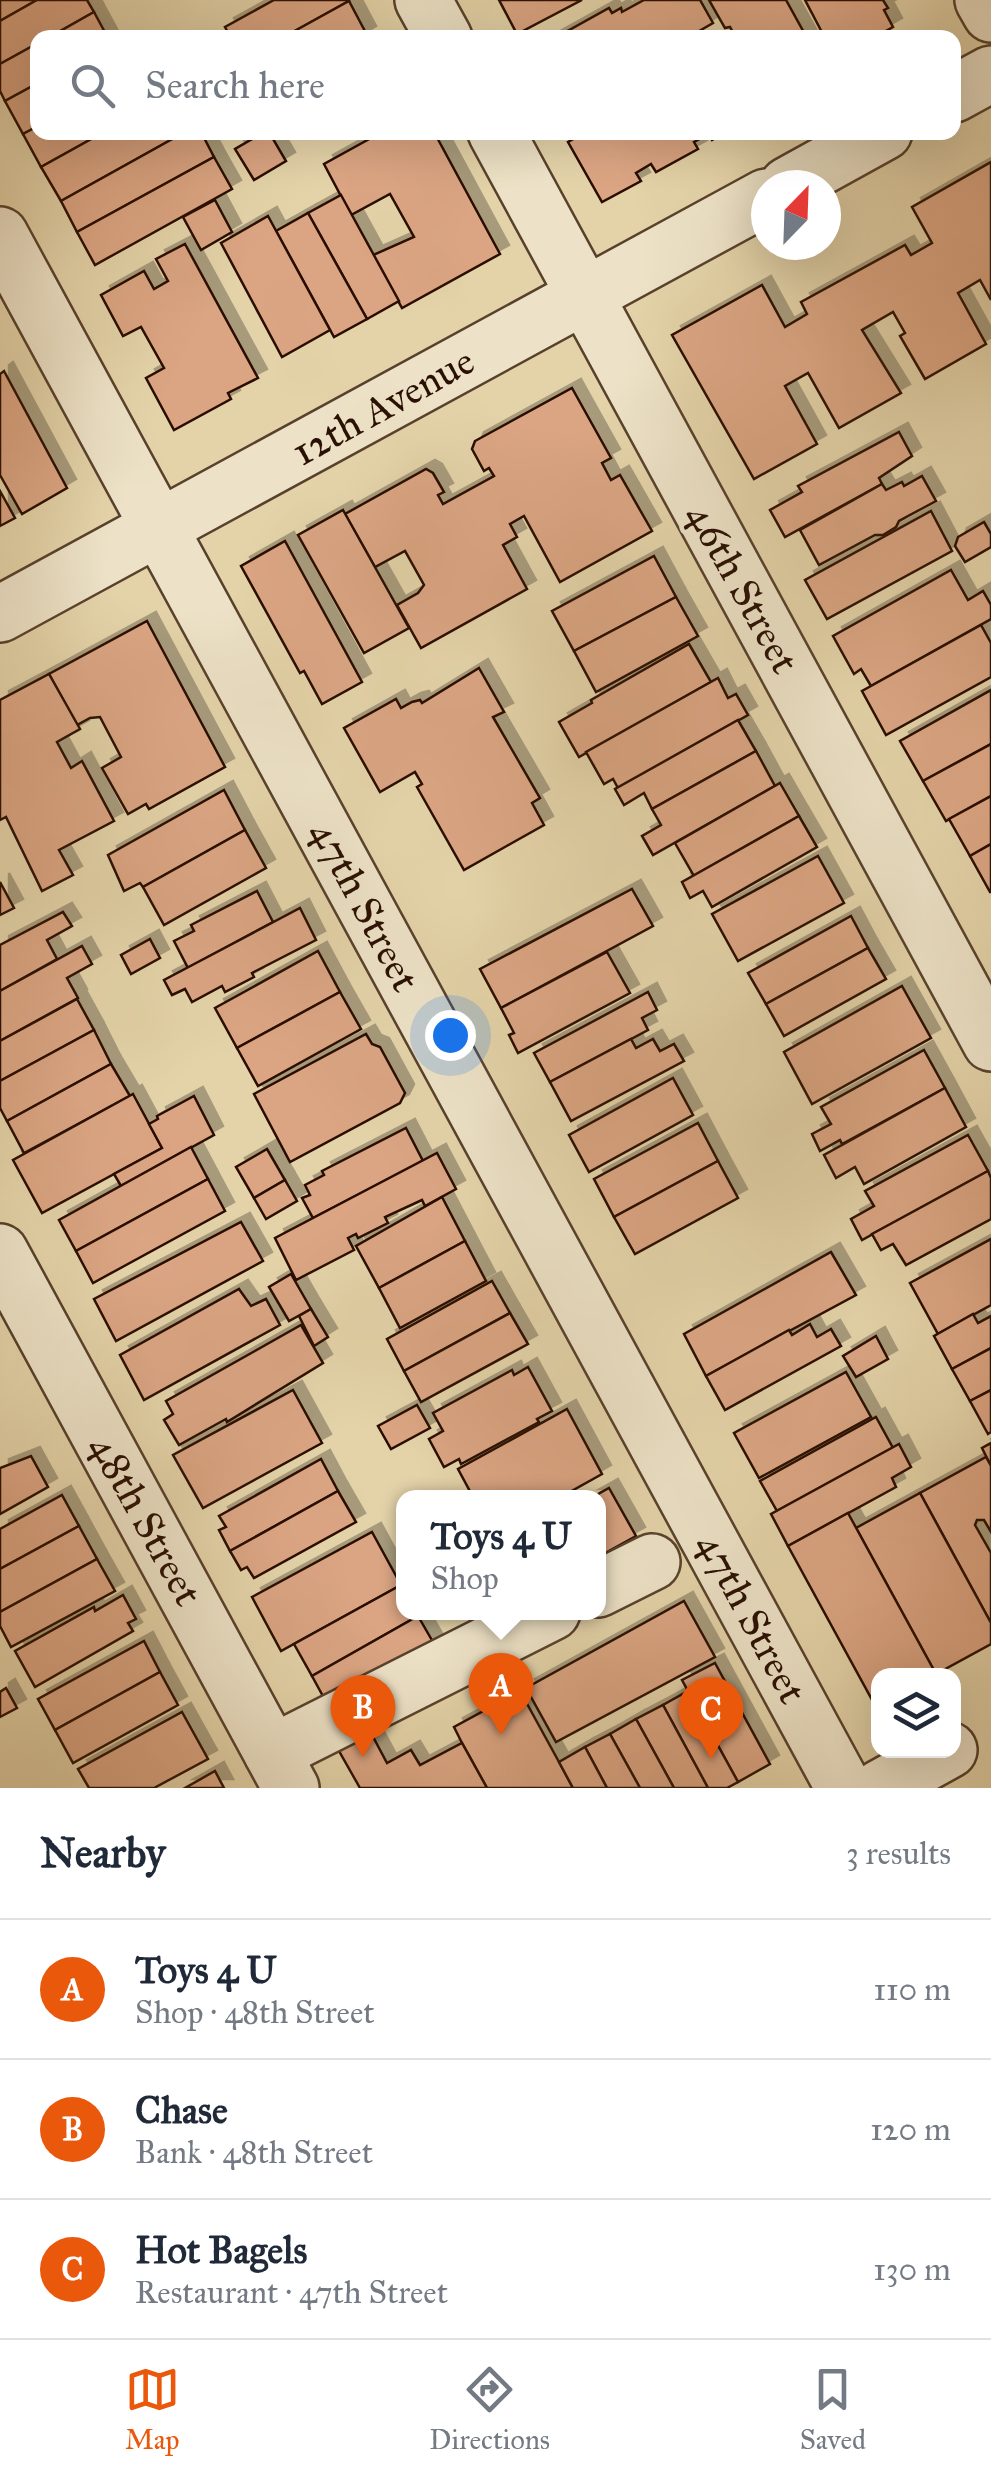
<!DOCTYPE html>
<meta charset="utf-8">
<style>
body{margin:0;font-family:"IM FELL Great Primer",serif;background:#f6f6f7;color:#1f2937}
.controls{position:absolute;right:30px;bottom:30px;display:grid;overflow:hidden;border-radius:20px;box-shadow:0 10px 40px #0002}
.controls button{width:90px;height:90px;display:grid;place-items:center;padding:0;border:0;border-bottom:2px solid #e0e1e3;background:#fff;color:#1f2937;font:50px sans-serif}
.compass{position:absolute;left:751px;top:170px;width:90px;height:90px;border-radius:50%;background:#fff;box-shadow:0 10px 40px #0002;rotate:23deg}
.you{position:absolute;left:450px;top:1035px;width:35px;height:35px;margin:-25px;border:8px solid #fff;border-radius:50%;background:#1a73e8;box-shadow:0 0 0 15px #1a73e833}
.badge{display:grid;place-items:center;width:65px;height:65px;border-radius:50%;background:#ea580c;color:#fff;font-size:32px;font-weight:700}
.pin{position:absolute;translate:-50% -82px;filter:drop-shadow(0 2px 5px #0008)}
.pin::after{content:'';position:absolute;top:52px;width:35px;height:30px;background:inherit;clip-path:polygon(0 0,100% 0,50% 100%)}
.popup{position:absolute;left:396px;top:1490px;width:210px;height:130px;box-sizing:border-box;display:grid;place-content:center;border-radius:20px;background:#fff;filter:drop-shadow(0 2px 8px #0005);font-size:32px;white-space:nowrap;color:#747a83}
.popup b{font-size:38px;color:#1f2937}
.popup::after{content:'';position:absolute;left:50%;top:100%;margin-left:-20px;border:20px solid transparent;border-top-color:#fff}
.list{margin:0;padding:0;list-style:none}
h2{display:flex;justify-content:space-between;align-items:center;height:130px;margin:0;padding:0 40px;font-size:42px}
h2 small{font-size:32px;font-weight:400;color:#747a83}
.list li{display:grid;grid-template-columns:65px 1fr auto;gap:30px;align-items:center;box-sizing:border-box;height:140px;padding:0 40px;border-top:2px solid #e0e1e3}
.list b{display:block;font-size:38px;white-space:nowrap}
.list p{margin:0;font-size:32px;white-space:nowrap;color:#747a83}
.list em{font-size:32px;font-style:normal;color:#747a83}
.icon{flex:none;width:55px;height:55px;fill:none;stroke:currentColor;stroke-width:2;stroke-linecap:round;stroke-linejoin:round}
.map{position:relative;flex:none;width:991px;height:1788px;overflow:hidden}
.search{position:absolute;background:#fff;box-shadow:0 10px 40px #0002;left:30px;right:30px;top:30px;height:110px;display:flex;align-items:center;gap:25px;box-sizing:border-box;padding:0 35px;border-radius:20px;color:#747a83;font-size:38px}
.sheet{height:550px;background:#fff}
nav{display:flex;justify-content:space-around;align-items:center;box-sizing:border-box;height:140px;border-top:2px solid #e0e1e3;background:#fff;font-size:28px;color:#747a83}
nav a{display:grid;justify-items:center;gap:5px}
nav .on{color:#ea580c}
.map>svg:first-child{display:block}
.building{fill:#dba583;stroke:#2a1003;stroke-width:2.5;filter:url(#shadow)}
.lines{fill:none;stroke-linecap:round;stroke-linejoin:round}
.minor-casing{stroke:#58412c;stroke-width:60}
.minor{stroke:#ede2c7;stroke-width:55}
.labels{text-anchor:middle;dominant-baseline:central;stroke-width:9;stroke-linejoin:round;paint-order:stroke}
.street-label{font-size:40px;fill:#2a1003;stroke:#ede2c7}
</style>
<div class="map">
<svg width="991" height="1788" viewBox="0 0 991 1788">
<defs>
<filter id="shadow"><feDropShadow dx="9" dy="-9" stdDeviation="0" flood-color="#0004"/></filter>
</defs>
<rect width="100%" height="100%" fill="#e4d3a9"/>
<filter id="stains"><feTurbulence type="fractalNoise" baseFrequency=".002" numOctaves="4"/><feColorMatrix values="0 0 0 0 .2 0 0 0 0 .09 0 0 0 0 .02 0 0 0 .5 -.17"/></filter>
<radialGradient id="worn" r=".72"><stop offset=".6" stop-color="#630" stop-opacity="0"/><stop offset="1" stop-color="#630" stop-opacity=".3"/></radialGradient>
<g class="building">
<path d="M0 0H37L0 21Z"/>
<path d="M37 0H87L94 12 48 38H38V43L0 64V21Z"/>
<path d="M274 0H348L349 1 282 38H231L225 27Z"/>
<path d="M499 0H582L517 34Z"/>
<path d="M644 0H700L713 23 687 38H555L609 8 612 13 621 8 622 12Z"/>
<path d="M709 0H786L807 38H736L730 27 725 28Z"/>
<path d="M805 0H883L888 8 884 10 893 27 873 38H825Z"/>
<path d="M349 1 367 35 362 38H282Z"/>
<path d="M94 12 108 38H48Z"/>
<path d="M38 43V83L5 101 0 91V64Z"/>
<path d="M38 83V126L23 134 5 101Z"/>
<path d="M38 126V132H104L41 167 23 134Z"/>
<path d="M104 132H185L61 201 41 167Z"/>
<path d="M185 132H201L214 157 77 232 61 201Z"/>
<path d="M264 132H269L286 161 254 180 235 149Z"/>
<path d="M382 132H434L500 254 402 308 373 255 414 237 390 194 351 215 324 164Z"/>
<path d="M586 132H726L712 140 709 134 694 142 698 149 656 172 651 164 636 173 641 181 602 202 568 142Z"/>
<path d="M214 157 232 189 95 265 77 232Z"/>
<path d="M991 162V300L980 280 958 293 986 344 925 379 900 336 905 333 893 312 862 330 901 393 839 428 808 373 785 386 817 444 754 479 672 335 762 285 785 327 807 314 801 302 905 245 911 255 932 243 912 207Z"/>
<path d="M341 195 399 301 367 319 308 213Z"/>
<path d="M215 200 232 232 201 250 183 217Z"/>
<path d="M308 213 367 319 334 337 276 231Z"/>
<path d="M268 216 330 330 282 357 221 243Z"/>
<path d="M185 244 258 378 228 393 231 399 174 430 146 378 164 368 141 327 123 336 101 295 144 271 154 289 168 281 156 259Z"/>
<path d="M4 371 67 488 22 514 0 475V374Z"/>
<path d="M572 388 611 458 602 463 611 480 620 475 652 531 560 582 524 516 510 524 517 537 503 545 527 589 421 648 397 605 418 593 424 585 405 551 375 567 345 514 426 469 433 473 444 492 438 495 443 504 494 476 489 468 484 471 472 449 475 441Z"/>
<path d="M899 432 912 456 879 478 882 484 785 537 770 510 802 492 798 486Z"/>
<path d="M922 476 936 501 899 521 896 527 883 535H875L819 565 800 530 882 484 886 490 902 482 904 486Z"/>
<path d="M0 491 15 518 0 526Z"/>
<path d="M343 510 409 628 364 653 298 535Z"/>
<path d="M931 511 952 551 827 619 805 580Z"/>
<path d="M984 522 991 534V547L965 562 955 546 958 537Z"/>
<path d="M285 541 362 682 322 704 304 671 300 673 241 566Z"/>
<path d="M654 556 676 597 574 651 552 611Z"/>
<path d="M951 570 968 600 983 591 991 605V619L871 686 861 669 854 674 833 636Z"/>
<path d="M676 597 698 636 596 692 574 651Z"/>
<path d="M147 621 225 767 149 809 146 804 128 814 102 768 121 757 100 717 90 718 77 725 49 674Z"/>
<path d="M981 625 991 643V677L886 735 862 691Z"/>
<path d="M689 644 711 682 579 757 559 722 592 703 591 700Z"/>
<path d="M479 668 504 712 493 717 540 798 532 803 544 825 464 870 417 787 422 784 415 772 380 792 344 728 396 699 401 708 412 702 420 700 422 703Z"/>
<path d="M49 674 80 729 57 742 71 768 82 761 114 821 59 850 73 875 42 891 6 817 0 820V700Z"/>
<path d="M718 678 728 698 736 694 748 715 618 788 613 779 604 784 586 752Z"/>
<path d="M991 690V744L923 781 900 741Z"/>
<path d="M738 720 756 751 652 809 644 793 624 805 615 789Z"/>
<path d="M991 744V796L946 821 923 781Z"/>
<path d="M756 751 775 786 653 855 642 836 661 825 652 809Z"/>
<path d="M780 783 799 816 694 876 675 843Z"/>
<path d="M224 790 245 830 143 887 140 883 124 891 108 855Z"/>
<path d="M991 796V844L970 856 949 819Z"/>
<path d="M799 816 817 847 712 907 703 891 690 898 682 882Z"/>
<path d="M245 830 266 868 164 925 143 887Z"/>
<path d="M991 844V892H990L970 856Z"/>
<path d="M818 856 844 903 738 961 712 914Z"/>
<path d="M0 882 14 908 0 915Z"/>
<path d="M632 889 653 926 501 1008 480 969Z"/>
<path d="M257 891 273 922 188 968 174 941 194 931 191 925Z"/>
<path d="M300 908 316 940 252 973 254 977 225 992 222 986 192 1002 185 989 172 995 164 980Z"/>
<path d="M63 912 72 926 47 940 57 959 0 991V945Z"/>
<path d="M851 916 868 948 766 1004 748 973Z"/>
<path d="M150 939 160 958 131 974 121 955Z"/>
<path d="M82 946 92 964 67 978 78 998 0 1041V991Z"/>
<path d="M868 948 886 979 784 1036 766 1004Z"/>
<path d="M318 951 340 992 237 1048 215 1008Z"/>
<path d="M607 952 630 993 518 1053 509 1035 514 1033 501 1008Z"/>
<path d="M902 986 931 1038 812 1104 784 1052Z"/>
<path d="M340 992 361 1029 258 1086 237 1048Z"/>
<path d="M648 992 657 1010 642 1018 648 1030 550 1082 534 1053Z"/>
<path d="M77 999 94 1030 0 1081V1041Z"/>
<path d="M94 1030 111 1064 7 1121 0 1108V1081Z"/>
<path d="M366 1034 372 1044 380 1047 405 1093 400 1103 290 1162 254 1094Z"/>
<path d="M631 1039 636 1048 653 1039 660 1051 674 1044 684 1061 571 1121 550 1082Z"/>
<path d="M924 1050 945 1088 842 1144 840 1140 820 1151 812 1134 831 1124 821 1107Z"/>
<path d="M111 1064 130 1096 24 1153 7 1121Z"/>
<path d="M673 1078 693 1115 589 1172 569 1135Z"/>
<path d="M945 1088 966 1127 864 1184 855 1167 836 1178 824 1155Z"/>
<path d="M133 1094 162 1148 42 1213 13 1160Z"/>
<path d="M194 1096 214 1135 121 1186 114 1174 162 1148 149 1124 158 1119 157 1116Z"/>
<path d="M698 1123 718 1161 614 1217 594 1179Z"/>
<path d="M406 1128 423 1161 313 1218 302 1198 310 1195 305 1185 324 1175 322 1171Z"/>
<path d="M968 1135 988 1171 862 1240 851 1219 874 1206 865 1191Z"/>
<path d="M191 1147 208 1179 76 1251 59 1220Z"/>
<path d="M267 1149 285 1180 254 1198 236 1167Z"/>
<path d="M437 1153 456 1189 425 1206 422 1200 385 1217 388 1223 358 1238 356 1234 348 1238 354 1250 296 1280 275 1238Z"/>
<path d="M718 1161 738 1198 635 1254 614 1217Z"/>
<path d="M988 1171 991 1178V1219L906 1265 893 1244 881 1250 872 1234Z"/>
<path d="M208 1179 225 1211 93 1283 76 1251Z"/>
<path d="M285 1180 297 1201 266 1219 254 1198Z"/>
<path d="M442 1197 465 1241 379 1288 356 1246Z"/>
<path d="M241 1222 263 1261 116 1341 94 1299Z"/>
<path d="M991 1239V1305L938 1334 910 1283Z"/>
<path d="M465 1241 486 1281 400 1328 379 1288Z"/>
<path d="M831 1252 856 1295 706 1376 684 1334Z"/>
<path d="M291 1274 311 1309 289 1321 269 1287Z"/>
<path d="M492 1281 510 1313 404 1371 387 1339Z"/>
<path d="M239 1289 251 1306 266 1299 280 1325 144 1400 120 1355Z"/>
<path d="M311 1309 328 1337 314 1346 299 1316Z"/>
<path d="M510 1313 528 1344 421 1402 404 1371Z"/>
<path d="M973 1314 978 1323 991 1316V1348L952 1369 934 1336Z"/>
<path d="M810 1324 817 1337 831 1329 841 1346 725 1410 706 1376 789 1330 792 1335Z"/>
<path d="M301 1325 323 1363 227 1422 226 1419 179 1445 164 1420 173 1414 166 1401Z"/>
<path d="M876 1336 888 1359 856 1377 843 1356Z"/>
<path d="M991 1348V1390L970 1401 952 1369Z"/>
<path d="M528 1367 552 1411 537 1419 539 1422 461 1464 459 1459 444 1467 429 1439 443 1431 433 1413 512 1370 514 1375Z"/>
<path d="M846 1372 871 1417 759 1478 734 1433Z"/>
<path d="M293 1390 322 1443 203 1508 173 1455Z"/>
<path d="M991 1390V1432L988 1434 970 1401Z"/>
<path d="M417 1405 430 1428 391 1449 378 1426Z"/>
<path d="M567 1409 602 1474 559 1498 472 1495 458 1469Z"/>
<path d="M876 1417 893 1448 777 1511 760 1481Z"/>
<path d="M991 1443V1466L982 1448Z"/>
<path d="M899 1444 911 1467 892 1478 896 1487 788 1546 771 1514Z"/>
<path d="M31 1456 48 1487 0 1514V1468Z"/>
<path d="M986 1457 991 1466V1532L984 1520H977L975 1525 991 1553V1623L920 1493Z"/>
<path d="M321 1459 338 1491 230 1551 219 1530 226 1527 219 1516Z"/>
<path d="M609 1488 636 1536 598 1557V1498H591Z"/>
<path d="M338 1491 356 1522 254 1578 247 1567 241 1570 230 1551Z"/>
<path d="M920 1493 991 1623V1644L936 1674 856 1528Z"/>
<path d="M62 1495 79 1526 0 1569V1529Z"/>
<path d="M848 1513 936 1674 878 1676 876 1707 788 1546Z"/>
<path d="M79 1526 97 1559 0 1612V1569Z"/>
<path d="M372 1532 401 1585 281 1651 252 1597Z"/>
<path d="M97 1559 115 1591 11 1647 0 1626V1612Z"/>
<path d="M401 1585 404 1612H416L418 1616 312 1676 294 1644Z"/>
<path d="M123 1595 136 1619 128 1623 133 1631 35 1687 15 1651 94 1607 95 1611Z"/>
<path d="M684 1601 715 1657 556 1742 526 1688Z"/>
<path d="M418 1616 437 1649 330 1709 312 1676Z"/>
<path d="M144 1641 160 1672 55 1730 38 1699Z"/>
<path d="M715 1663 770 1764 738 1782 682 1680Z"/>
<path d="M160 1672 178 1705 73 1763 55 1730Z"/>
<path d="M6 1688 17 1708 0 1717V1692Z"/>
<path d="M520 1691 559 1762 573 1788H487L462 1743 454 1727Z"/>
<path d="M688 1691 738 1782 727 1788H708L663 1705Z"/>
<path d="M663 1705 708 1788H674L636 1719Z"/>
<path d="M182 1712 208 1759 154 1788H89L78 1769Z"/>
<path d="M636 1719 674 1788H640L610 1734Z"/>
<path d="M371 1733 387 1763 411 1750 420 1765 462 1743 487 1788H360L339 1751Z"/>
<path d="M610 1734 640 1788H607L585 1747Z"/>
<path d="M585 1747 607 1788H573L559 1762Z"/>
<path d="M215 1771 224 1788H185Z"/>
</g>
<g class="lines">
<defs>
<g id="minor">
<path d="M423 0 444 38"/>
<path d="M983 0 991 14"/>
<path d="M954 94 991 74"/>
<path d="M496 132 991 1043"/>
<path d="M788 185 884 132"/>
<path d="M0 235 844 1788"/>
<path d="M0 614 766 197"/>
<path d="M0 1252 291 1788"/>
<path d="M598 1589 652 1562"/>
<path d="M272 1753 552 1612"/>
<path d="M880 1788 949 1750"/>
</g>
</defs>
<use href="#minor" class="minor-casing"/>
<use href="#minor" class="minor"/>
</g>
<g class="labels">
<g class="street-label">
<text transform="translate(383 406) rotate(-29)">12th Avenue</text>
<text transform="translate(743 588) rotate(61)">46th Street</text>
<text transform="translate(365 906) rotate(62)">47th Street</text>
<text transform="translate(146 1520) rotate(61)">48th Street</text>
<text transform="translate(752 1618) rotate(62)">47th Street</text>
</g>
</g>
<rect width="100%" height="100%" filter="url(#stains)"/>
<rect width="100%" height="100%" fill="url(#worn)"/>
</svg>
<div class="controls">
<button><svg class="icon" aria-label="layers" viewBox="0 0 24 24"><path d="M12 4l9 5-9 5-9-5zM3 14l9 5 9-5"/></svg></button>
</div>
<svg class="compass" viewBox="-18 -18 36 36"><path d="M0-13l5 13h-10z" fill="#e53935"/><path d="M0 13l5-13h-10z" fill="#747a83"/></svg>
<div class="you"></div>
<div class="pin badge" style="left:501px;top:1735px">A</div>
<div class="popup"><b>Toys 4 U</b>Shop</div>
<div class="pin badge" style="left:363px;top:1757px">B</div>
<div class="pin badge" style="left:711px;top:1759px">C</div>
<div class="search"><svg class="icon" aria-label="search" viewBox="0 0 24 24"><circle cx="10" cy="10" r="6"/><path d="M15 15l6 6"/></svg>Search here</div>
</div>
<section class="sheet">
<h2>Nearby<small>3 results</small></h2>
<ul class="list">
<li><span class="badge">A</span><div><b>Toys 4 U</b><p>Shop · 48th Street</p></div><em>110 m</em></li>
<li><span class="badge">B</span><div><b>Chase</b><p>Bank · 48th Street</p></div><em>120 m</em></li>
<li><span class="badge">C</span><div><b>Hot Bagels</b><p>Restaurant · 47th Street</p></div><em>130 m</em></li>
</ul>
</section>
<nav>
<a class="on"><svg class="icon" aria-label="map" viewBox="0 0 24 24"><path d="M3 6l6-2 6 2 6-2v14l-6 2-6-2-6 2zM9 4v14M15 6v14"/></svg>Map</a>
<a><svg class="icon" aria-label="directions" viewBox="0 0 24 24"><path d="M12 3l9 9-9 9-9-9zM9 14v-3h6M13 9l2 2-2 2"/></svg>Directions</a>
<a><svg class="icon" aria-label="saved" viewBox="0 0 24 24"><path d="M7 4h10v16l-5-4-5 4z"/></svg>Saved</a>
</nav>
